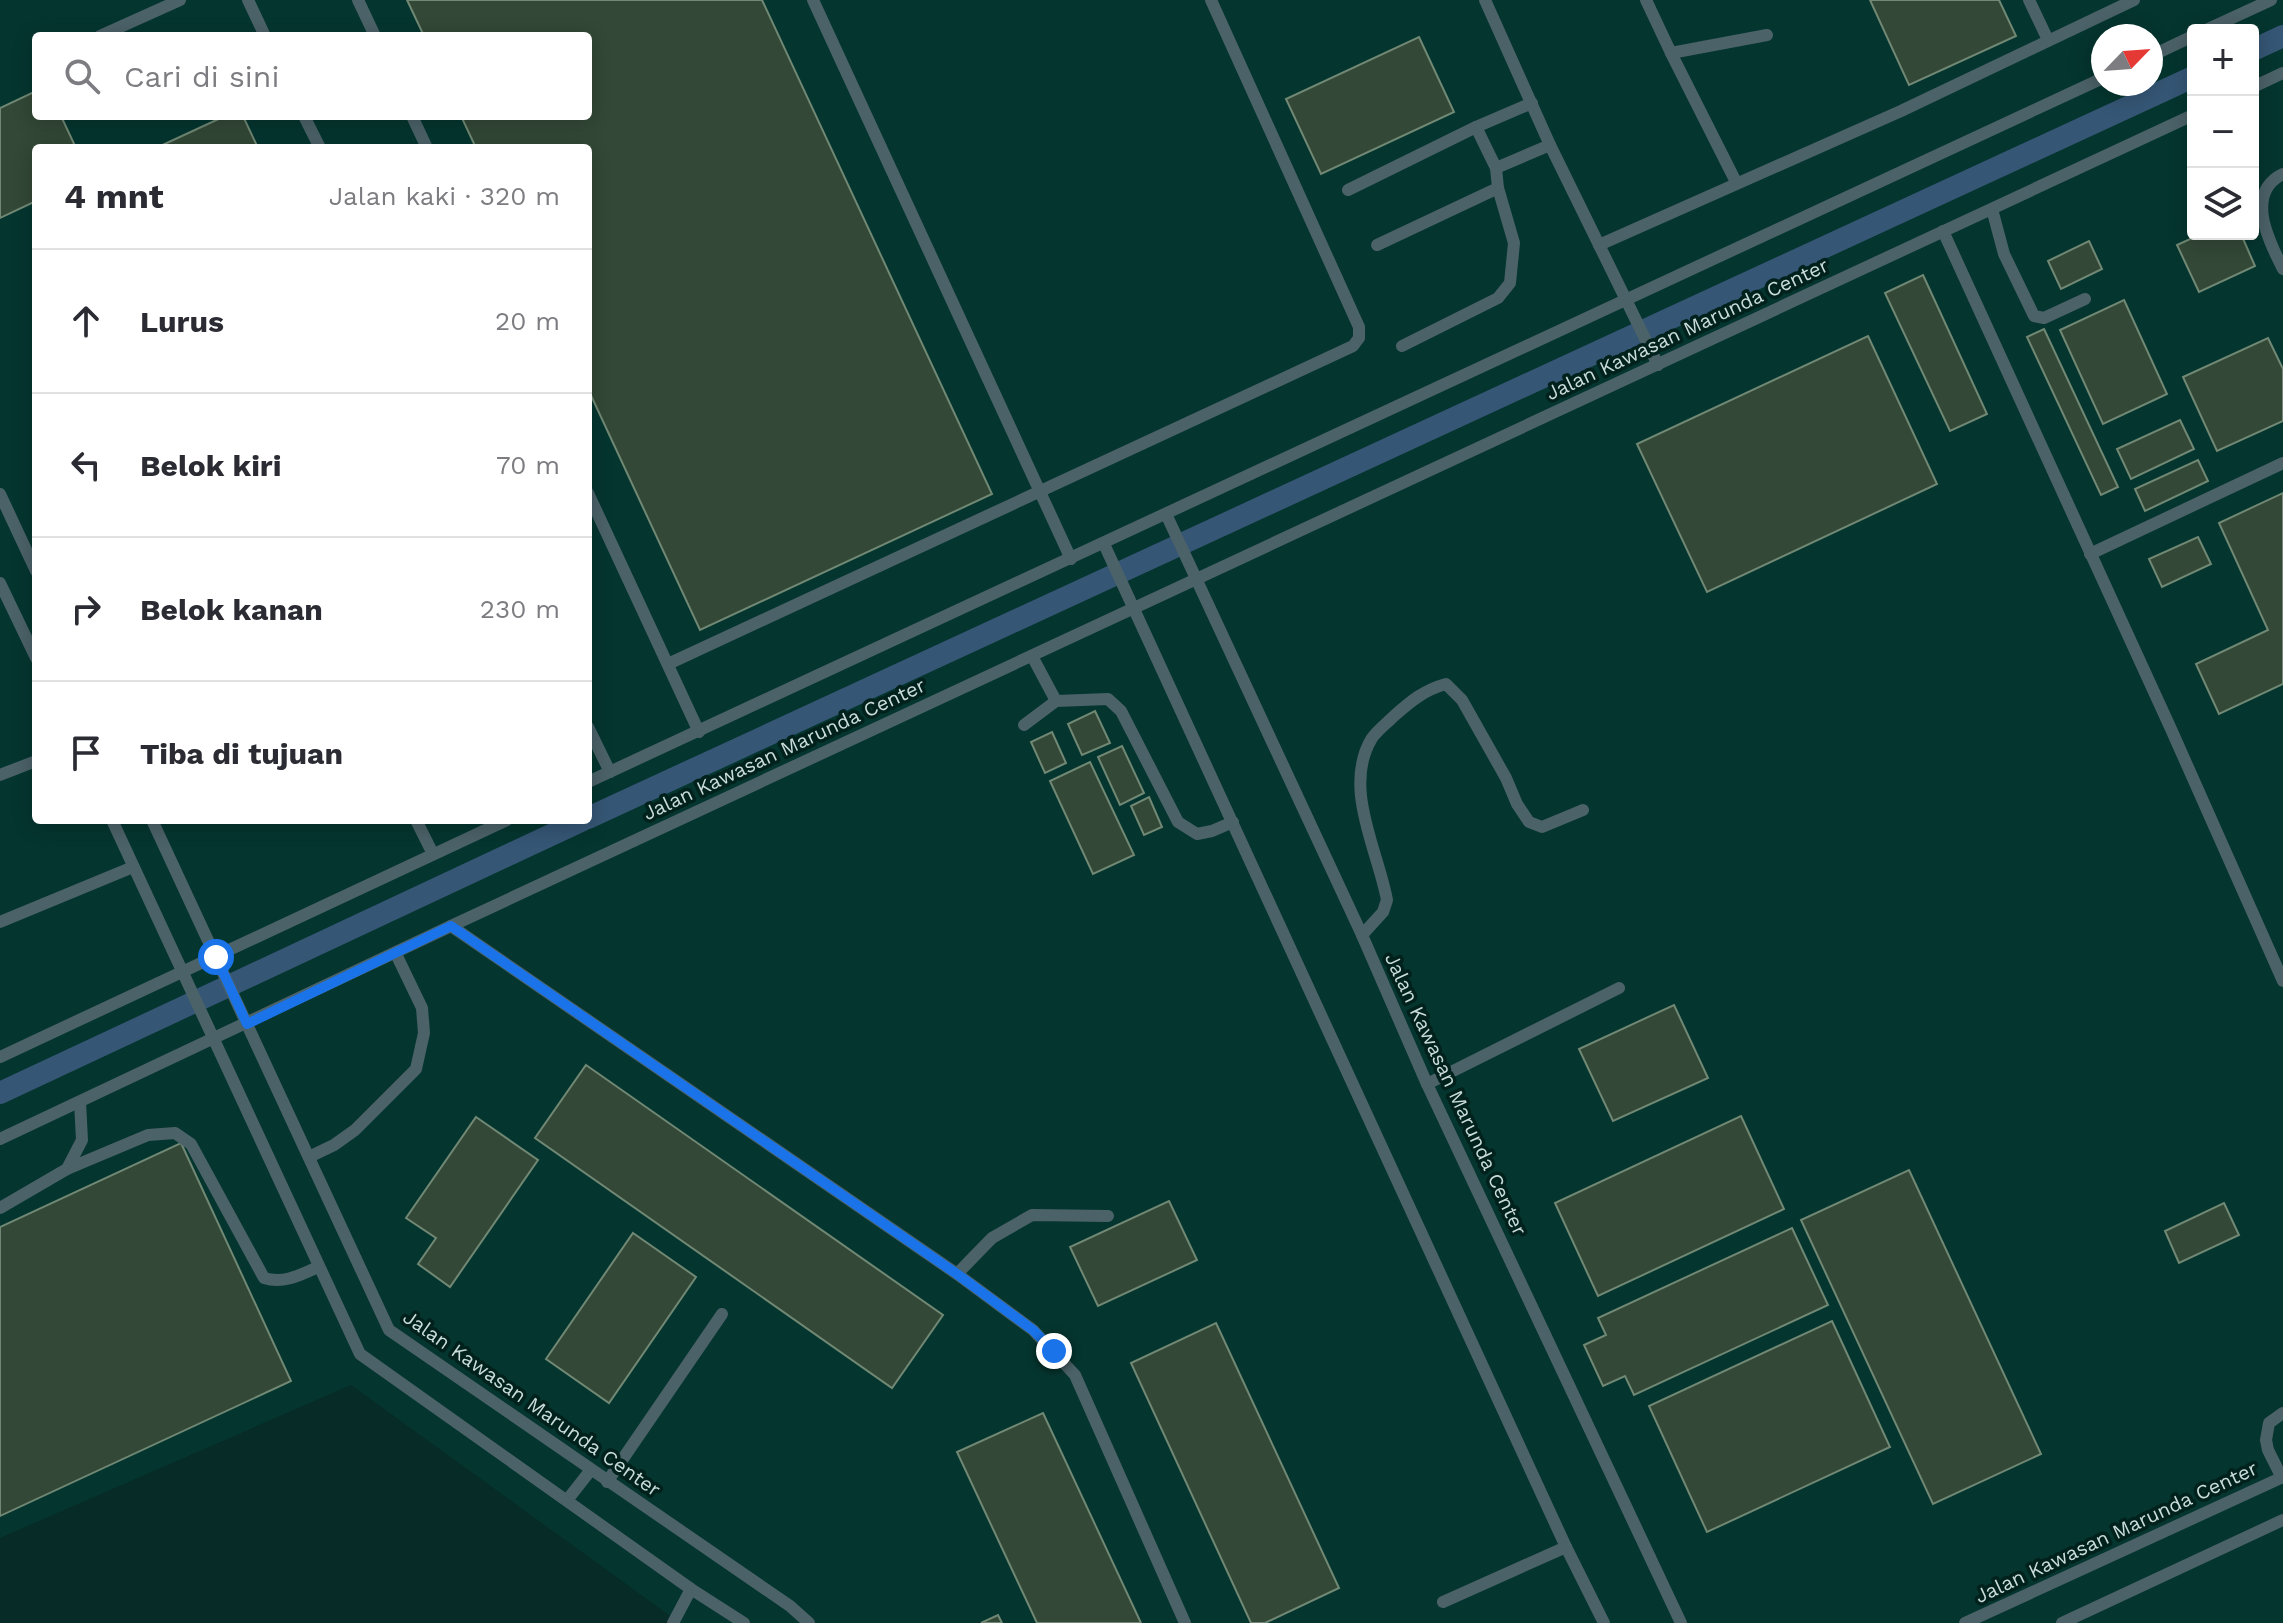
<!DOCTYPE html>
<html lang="id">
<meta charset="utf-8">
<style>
body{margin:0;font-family:"Work Sans",sans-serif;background:#f2f2f3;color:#2b2b33}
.controls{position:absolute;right:24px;top:24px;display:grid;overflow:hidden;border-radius:8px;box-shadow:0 4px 20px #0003}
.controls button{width:72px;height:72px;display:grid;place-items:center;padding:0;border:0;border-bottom:2px solid #e1e1e2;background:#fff;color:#2b2b33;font:40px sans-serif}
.compass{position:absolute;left:2091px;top:24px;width:72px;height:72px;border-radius:50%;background:#fff;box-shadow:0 4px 20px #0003;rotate:65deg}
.stop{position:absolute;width:24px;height:24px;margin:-18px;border:6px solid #1a73e8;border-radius:50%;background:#fff}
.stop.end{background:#1a73e8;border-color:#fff;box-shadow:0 2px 8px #0008}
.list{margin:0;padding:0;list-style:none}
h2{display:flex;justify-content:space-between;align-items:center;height:104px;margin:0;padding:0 32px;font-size:34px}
h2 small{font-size:26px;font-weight:400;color:#7c7c81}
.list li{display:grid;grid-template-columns:52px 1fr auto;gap:24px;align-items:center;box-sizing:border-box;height:144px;padding:0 32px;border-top:2px solid #e1e1e2}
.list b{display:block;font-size:30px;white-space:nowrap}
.list em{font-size:26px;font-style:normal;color:#7c7c81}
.icon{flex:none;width:44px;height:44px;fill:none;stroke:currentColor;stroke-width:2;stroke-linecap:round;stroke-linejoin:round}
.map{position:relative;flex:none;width:2283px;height:1623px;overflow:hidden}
.search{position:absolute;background:#fff;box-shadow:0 4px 20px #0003;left:32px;top:32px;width:560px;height:88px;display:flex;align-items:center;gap:20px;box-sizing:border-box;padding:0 28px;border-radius:8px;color:#7c7c81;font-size:30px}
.panel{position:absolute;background:#fff;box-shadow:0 4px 20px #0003;left:32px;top:144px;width:560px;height:680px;border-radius:8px}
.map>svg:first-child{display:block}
.built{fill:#05352f;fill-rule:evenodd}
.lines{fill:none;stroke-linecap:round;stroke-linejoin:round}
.canal{stroke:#355675;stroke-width:22}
.building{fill:#334837;stroke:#708874;stroke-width:2}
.service{stroke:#4b6268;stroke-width:12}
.route{stroke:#1a73e8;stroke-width:10}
.labels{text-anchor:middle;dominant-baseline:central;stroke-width:7;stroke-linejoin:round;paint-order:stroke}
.street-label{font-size:20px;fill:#cadcd9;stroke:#00211c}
</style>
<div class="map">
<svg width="2283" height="1623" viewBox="0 0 2283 1623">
<rect width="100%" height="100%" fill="#072b26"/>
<path class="built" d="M0 0H2283V1623H680L351 1385 0 1538ZM2193 30H2253V234H2193ZM36 36H588V116H36ZM2103 36H2151V84H2103ZM36 148H588V820H36Z"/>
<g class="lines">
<g class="canal">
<path d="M2253 50 2283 36"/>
<path d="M588 818 2193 77"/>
<path d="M0 1093 583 820"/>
</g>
</g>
<g class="building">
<path d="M407 0H762L992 494 700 630 588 389V148H476L461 116H588V36H424Z"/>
<path d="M1870 0H1999L2016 36 1909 85Z"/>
<path d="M1419 37 1454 112 1321 174 1286 99Z"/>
<path d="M36 91V116H61L76 148H36V201L0 218V108Z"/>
<path d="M225 116H243L258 148H156Z"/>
<path d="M2201 234H2241L2255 266 2199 292 2177 245Z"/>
<path d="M2089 241 2102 269 2061 289 2048 261Z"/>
<path d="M1923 275 1987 414 1950 431 1885 293Z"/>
<path d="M2124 300 2167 394 2103 424 2060 330Z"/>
<path d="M2044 329 2118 487 2101 495 2027 337Z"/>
<path d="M1868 336 1937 484 1707 592 1637 444Z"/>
<path d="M2268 338 2283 369V421L2217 451 2183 377Z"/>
<path d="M2180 420 2194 449 2131 479 2117 449Z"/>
<path d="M2198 460 2208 481 2145 511 2135 489Z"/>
<path d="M2283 493V684L2219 714 2196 664 2268 630 2219 523Z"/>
<path d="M2198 537 2211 564 2162 587 2149 559Z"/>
<path d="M1095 711 1110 743 1082 755 1068 724Z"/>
<path d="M1052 732 1066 763 1045 773 1031 742Z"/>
<path d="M1122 746 1144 793 1120 805 1098 757Z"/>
<path d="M1090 762 1134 855 1093 874 1050 781Z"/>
<path d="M1149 797 1162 827 1144 835 1131 806Z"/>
<path d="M1674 1005 1708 1078 1613 1121 1579 1049Z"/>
<path d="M586 1065 943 1315 892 1388 535 1138Z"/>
<path d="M1741 1116 1784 1209 1598 1296 1555 1203Z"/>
<path d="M476 1117 538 1160 450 1287 418 1264 436 1238 406 1218Z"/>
<path d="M181 1143 291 1381 0 1516V1227Z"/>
<path d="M1909 1170 2041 1454 1933 1504 1801 1220Z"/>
<path d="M1169 1201 1197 1260 1098 1306 1070 1247Z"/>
<path d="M2224 1203 2239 1235 2179 1263 2165 1231Z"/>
<path d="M1792 1228 1828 1305 1634 1395 1625 1376 1603 1386 1584 1345 1606 1335 1598 1318Z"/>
<path d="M633 1233 696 1277 609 1403 546 1359Z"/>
<path d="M1832 1321 1890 1447 1707 1532 1649 1406Z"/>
<path d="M1216 1323 1339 1588 1265 1623H1251L1131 1363Z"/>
<path d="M1043 1413 1141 1623H1037L957 1452Z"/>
<path d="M998 1615 1002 1623H981Z"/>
</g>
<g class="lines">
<g class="service">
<path d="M248 0 265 36"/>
<path d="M358 0 375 36"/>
<path d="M813 0 1071 559"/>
<path d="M1485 0 1550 145 1658 365"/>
<path d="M1646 0 1671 53 1767 35"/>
<path d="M2029 0 2048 40"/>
<path d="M2206 30 2271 0"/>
<path d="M100 36 180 0"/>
<path d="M1671 53 1736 182"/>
<path d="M2151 56 2193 36"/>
<path d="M2253 87 2283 73"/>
<path d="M304 116 320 148"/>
<path d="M412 116 427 148"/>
<path d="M1496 168 1550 145"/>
<path d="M2283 174C2244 193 2269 241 2283 269"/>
<path d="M1348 190 1476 127 1532 103"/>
<path d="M1992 209 2004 254 2034 316 2044 318 2085 299"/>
<path d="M1943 231 2171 729 2283 981"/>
<path d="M1377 245 1498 188 1496 168 1476 127"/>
<path d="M1599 245 1901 111 2134 0"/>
<path d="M1402 346 1498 298 1510 283 1514 243 1498 188"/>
<path d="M588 493 699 732"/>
<path d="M0 494 36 571"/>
<path d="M1166 514 1362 935 1427 1084 1681 1623"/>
<path d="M1104 544 1566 1547 1604 1623"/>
<path d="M2090 554 2283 463"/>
<path d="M0 583 36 658"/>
<path d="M1032 656 1056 701 1108 699 1121 711 1178 822 1197 834 1212 831 1233 822"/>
<path d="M668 664 1353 346 1359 338V327L1211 0"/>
<path d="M1024 725 1056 701"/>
<path d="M588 727 610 772"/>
<path d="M0 775 36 761"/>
<path d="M588 782 2103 78"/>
<path d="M112 820 360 1354 691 1589 744 1623"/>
<path d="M152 820 389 1330 790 1606 809 1623"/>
<path d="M416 820 433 854"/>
<path d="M0 922 133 867"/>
<path d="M451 926 957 1274 1033 1330 1075 1375 1185 1623"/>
<path d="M1362 935 1383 912 1387 900C1378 850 1342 787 1372 738 1378 730 1387 723 1394 716 1411 701 1424 690 1446 684L1462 700 1506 778 1517 804 1529 822 1542 827 1583 810"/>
<path d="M0 1057 507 820"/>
<path d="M1427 1084 1619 988"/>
<path d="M0 1139 451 926 2193 115"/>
<path d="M309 1157 334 1145 355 1130 416 1069 424 1033 422 1008 396 954"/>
<path d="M67 1169 148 1135 175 1133 191 1144 264 1278C284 1284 300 1275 318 1267"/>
<path d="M0 1208 67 1169 82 1140 80 1102"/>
<path d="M957 1274 992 1238 1032 1215 1108 1216"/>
<path d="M2282 1478 2268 1450 2266 1440 2269 1423 2283 1413"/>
<path d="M607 1482 722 1314"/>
<path d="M568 1499 590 1471"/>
<path d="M1443 1602 1566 1547"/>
<path d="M673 1623 691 1589"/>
<path d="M1965 1623 2283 1477"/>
<path d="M2062 1623 2283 1520"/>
</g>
</g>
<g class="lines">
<path class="route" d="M216 957 247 1024 451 926 957 1274 1033 1330 1054 1351"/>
</g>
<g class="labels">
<g class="street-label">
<text transform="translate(1687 329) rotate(-25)">Jalan Kawasan Marunda Center</text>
<text transform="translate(784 749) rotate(-25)">Jalan Kawasan Marunda Center</text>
<text transform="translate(1456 1094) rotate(65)">Jalan Kawasan Marunda Center</text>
<text transform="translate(532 1403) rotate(35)">Jalan Kawasan Marunda Center</text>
<text transform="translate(2116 1532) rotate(-25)">Jalan Kawasan Marunda Center</text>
</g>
</g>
</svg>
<div class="controls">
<button>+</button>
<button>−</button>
<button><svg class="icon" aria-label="layers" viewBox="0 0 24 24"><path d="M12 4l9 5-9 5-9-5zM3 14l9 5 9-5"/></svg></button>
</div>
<svg class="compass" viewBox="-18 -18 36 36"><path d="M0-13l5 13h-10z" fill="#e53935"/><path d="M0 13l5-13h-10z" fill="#7c7c81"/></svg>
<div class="stop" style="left:216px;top:957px"></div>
<div class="stop end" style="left:1054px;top:1351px"></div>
<div class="search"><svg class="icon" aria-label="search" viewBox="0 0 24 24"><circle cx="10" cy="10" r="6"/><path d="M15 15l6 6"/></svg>Cari di sini</div>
<section class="panel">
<h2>4 mnt<small>Jalan kaki · 320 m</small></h2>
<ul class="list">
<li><svg class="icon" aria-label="ahead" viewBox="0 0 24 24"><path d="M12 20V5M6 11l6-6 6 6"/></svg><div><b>Lurus</b></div><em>20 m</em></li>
<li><svg class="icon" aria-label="left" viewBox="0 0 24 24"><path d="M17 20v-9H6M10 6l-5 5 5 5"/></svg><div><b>Belok kiri</b></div><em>70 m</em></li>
<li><svg class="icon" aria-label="right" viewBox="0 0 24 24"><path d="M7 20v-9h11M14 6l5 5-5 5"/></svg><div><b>Belok kanan</b></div><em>230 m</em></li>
<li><svg class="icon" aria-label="arrive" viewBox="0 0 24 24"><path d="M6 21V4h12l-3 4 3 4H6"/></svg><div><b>Tiba di tujuan</b></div></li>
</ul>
</section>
</div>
